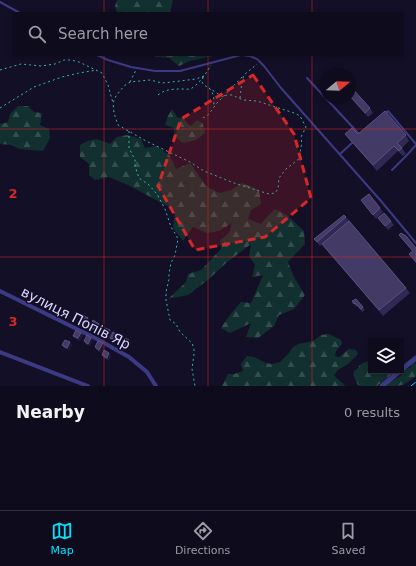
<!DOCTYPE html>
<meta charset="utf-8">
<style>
body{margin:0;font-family:"DejaVu Sans",sans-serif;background:#171425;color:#f1f3f6}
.controls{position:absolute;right:12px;bottom:12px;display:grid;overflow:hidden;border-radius:0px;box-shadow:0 2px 6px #0003}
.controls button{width:36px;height:36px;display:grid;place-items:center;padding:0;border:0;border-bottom:1px solid #2e2b3b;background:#0e0b1c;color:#f1f3f6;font:20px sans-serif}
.compass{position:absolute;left:320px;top:68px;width:36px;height:36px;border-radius:50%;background:#0e0b1c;box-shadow:0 2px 6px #0003;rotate:71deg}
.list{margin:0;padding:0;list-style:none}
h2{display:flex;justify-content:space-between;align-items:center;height:52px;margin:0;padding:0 16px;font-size:17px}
h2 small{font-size:13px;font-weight:400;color:#9b9ba3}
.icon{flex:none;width:22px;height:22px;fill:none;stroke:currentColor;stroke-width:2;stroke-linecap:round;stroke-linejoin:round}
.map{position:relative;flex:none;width:416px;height:386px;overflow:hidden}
.search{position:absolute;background:#0e0b1c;box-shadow:0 2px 6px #0003;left:12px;right:12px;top:12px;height:44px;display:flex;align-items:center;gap:10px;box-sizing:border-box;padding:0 14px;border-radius:0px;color:#9b9ba3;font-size:15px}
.sheet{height:124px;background:#0e0b1c}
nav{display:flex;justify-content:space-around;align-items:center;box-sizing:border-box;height:56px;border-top:1px solid #2e2b3b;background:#0e0b1c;font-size:11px;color:#9b9ba3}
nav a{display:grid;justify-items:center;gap:2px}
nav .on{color:#00e5ff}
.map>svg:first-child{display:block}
.forest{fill:url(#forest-firs)}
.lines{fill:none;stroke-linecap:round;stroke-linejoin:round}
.path{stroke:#2fb8b0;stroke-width:1;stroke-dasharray:2 3;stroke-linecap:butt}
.service{stroke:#3d3a85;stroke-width:2}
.minor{stroke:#3d3a85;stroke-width:4}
.tertiary{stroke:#3d3a85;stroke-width:5}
.rail{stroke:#00e5ff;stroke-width:1;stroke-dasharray:6 5;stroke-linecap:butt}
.wall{fill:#312854}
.shaded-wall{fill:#1d163a}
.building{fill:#433a66;stroke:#5a527e}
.marked{fill:#d62828;fill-opacity:0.2;stroke:#d62828;stroke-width:3;stroke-dasharray:8 5;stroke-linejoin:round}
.grid{fill:none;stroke:#d62828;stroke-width:1;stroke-opacity:0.55}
.labels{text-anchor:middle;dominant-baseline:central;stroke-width:3;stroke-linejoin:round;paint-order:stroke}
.street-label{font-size:14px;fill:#d9d4ff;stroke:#130f26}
.grid-label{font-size:13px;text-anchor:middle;font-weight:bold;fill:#d62828;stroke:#130f26;stroke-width:3;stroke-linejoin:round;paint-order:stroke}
</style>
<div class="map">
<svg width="416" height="386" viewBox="0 0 416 386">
<defs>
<pattern id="forest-firs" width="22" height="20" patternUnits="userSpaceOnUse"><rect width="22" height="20" fill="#12302f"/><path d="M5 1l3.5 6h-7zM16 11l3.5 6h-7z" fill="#344d4e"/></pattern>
</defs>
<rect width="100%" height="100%" fill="#130f26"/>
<g class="forest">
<path d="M117 0H173L170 13H117L115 6Z"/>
<path d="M154 55H217L190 61 179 66 169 58 155 57Z"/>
<path d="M18 106H28L34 112 42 113 40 125 49 129 50 138 43 151 20 149 11 145 0 144V123L1 124 8 122 10 114Z"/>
<path d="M172 109 178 118 183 117 187 123 191 126 197 120 203 124 205 133 196 140 183 143 175 137 174 128 165 125 168 116Z"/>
<path d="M127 135 141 139 145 148 156 146 170 156 176 169 190 163 206 186 219 193 231 190 242 183 259 190 261 204 251 210 248 219 261 224 266 218 275 209 288 216 304 231 305 244 288 262 294 277 305 295 294 309 279 315 274 326 258 338 246 337 251 323 230 333 221 328 229 316 241 302 251 303 263 275 252 277 255 265 249 256 251 244 226 263 209 279 188 295 168 299 186 282 188 274 201 270 221 249 220 240 229 233 232 223 219 231 207 233 193 227 183 241 173 228 175 210 128 185 109 177 95 180 89 175V164L80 157V145C94 138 95 138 110 144L117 137Z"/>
<path d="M329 334 341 340 342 344 336 351 335 356 339 357 349 349 356 350 358 354 348 364 338 370 334 375C338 381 343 382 345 386H222L228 374H234L243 371 241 364 247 356 254 357 266 363 272 364 280 362 289 353 292 348 298 344 313 341 321 335Z"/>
<path d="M371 360V371H396L377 386H361L358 385 353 375 354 371C357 369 358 368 360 365 363 362 367 362 371 360Z"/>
<path d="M416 363V376C403 386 403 386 386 386L389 383 400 376 405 370 411 367 412 364Z"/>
</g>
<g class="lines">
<g class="path">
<path d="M0 70 21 64 41 66 55 64 64 60H71L79 62 102 73 108 85 113 103"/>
<path d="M204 76 196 79 172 82 162 83 150 80 130 82 124 86 116 96 113 103 114 113 118 125 146 141 190 162 204 171 234 183 269 194 275 193 278 189 279 178 286 169 300 158C299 149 303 147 301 137L306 127 300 116 294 113 257 101 243 100 232 95H227L223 97 209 88"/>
<path d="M203 77 202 82C204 86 206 86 209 88 214 93 215 101 213 107"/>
<path d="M130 82 136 70"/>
<path d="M158 95C165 89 174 89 183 89 186 89 189 90 192 88 199 84 207 72 211 65"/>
<path d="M240 98 242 81 244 75 257 64"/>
<path d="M0 108 34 87 62 77 79 73 97 70"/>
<path d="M203 118 208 115 217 103 244 75"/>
<path d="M129 131V148L135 160V166L139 178 149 185 157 194 165 209 171 227 176 235 178 239 175 255 171 263 169 274V279L166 292V300L170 320 176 324 180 332 192 343 194 349V354L192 369 195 386"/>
</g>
<g class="service">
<path d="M0 2 20 13"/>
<path d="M97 55 108 60 131 67 155 71H180L241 55"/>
<path d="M242 55 250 56 257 59 264 66 281 88 381 201 416 243"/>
<path d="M307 78 360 135"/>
<path d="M385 114 388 111 416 144"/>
<path d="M340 154 352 143"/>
<path d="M392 170 407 155 416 145"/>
</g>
<g class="minor">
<path d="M0 291 97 339 129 357 147 372 156 386"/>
<path d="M0 352 88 386"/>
</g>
<g class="tertiary">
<path d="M401 370 416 358"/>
<path d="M382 386 400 371"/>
</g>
<path class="rail" d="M411 386 416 382"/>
</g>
<g class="wall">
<path d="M350 88 370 108 373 113 368 117 350 97Z"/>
<path d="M345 134 406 135 409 141 402 148 406 154 403 156 398 151 377 171 349 139Z"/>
<path d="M364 204 380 208 383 212 376 219Z"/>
<path d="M346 217 406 288 410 293 383 316 326 249 322 244 320 246 314 239Z"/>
<path d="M378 218 391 221 394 225 388 230Z"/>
<path d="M399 235 416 248V263L409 254 412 251Z"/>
<path d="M352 301 363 307 365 310 362 312 357 306 356 307Z"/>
<path d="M90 321 87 327 82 325 80 322Z"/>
<path d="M99 324 101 326 98 333 92 330 90 327Z"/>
<path d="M110 330 112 333 109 339 103 336 102 333Z"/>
<path d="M81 333 83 335 80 341 75 338 73 336Z"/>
<path d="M91 338 93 340 90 346 86 344 84 341Z"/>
<path d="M110 338H120L117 343 112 340Z"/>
<path d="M129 340 131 343 128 348 124 346 122 343Z"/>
<path d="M62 345H72L69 350 64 348Z"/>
<path d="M105 346 101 353 97 350 95 347Z"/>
<path d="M109 353 111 356 109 360 104 358 102 355Z"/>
</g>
<g class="shaded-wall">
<path d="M88 318 90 321 87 327 85 324Z"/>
<path d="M99 324 101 326 98 333 96 330Z"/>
<path d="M110 330 112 333 109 339 107 336Z"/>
<path d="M81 333 83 335 80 341 78 338Z"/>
<path d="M118 335 120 338 117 343 115 340Z"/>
<path d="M91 338 93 340 90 346 88 344Z"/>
<path d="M129 340 131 343 128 348 126 346Z"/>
<path d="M70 342 72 345 69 350 67 348Z"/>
<path d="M103 343 105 346 101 353 99 350Z"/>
<path d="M109 353 111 356 109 360 107 358Z"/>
</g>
<g class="building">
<path d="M351 87 370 108 365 113 350 96V88Z"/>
<path d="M385 111 406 135 397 143 402 148 399 151 394 146 373 165 345 134 352 128 358 134Z"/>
<path d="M369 194 380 208 373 215 361 200Z"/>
<path d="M384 213 391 221 385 226 378 218Z"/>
<path d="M344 215 346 217 317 242 314 239Z"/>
<path d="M349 221 406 288 379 310 322 244Z"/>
<path d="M401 233 406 236 416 248V262L409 254 413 251 399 235Z"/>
<path d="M356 299 363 307 361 309 355 303 354 304 352 301Z"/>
<path d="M83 315 88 318 85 324 80 322Z"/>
<path d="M93 320 99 324 96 330 90 327Z"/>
<path d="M105 328 110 330 107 336 102 333Z"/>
<path d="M76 330 81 333 78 338 73 336Z"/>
<path d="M113 332 118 335 115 340 110 338Z"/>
<path d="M87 335 91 338 88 344 84 341Z"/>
<path d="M125 338 129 340 126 346 122 343Z"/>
<path d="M65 340 70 342 67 348 62 345Z"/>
<path d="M98 341 103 343 99 350 95 347Z"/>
<path d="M104 350 109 353 107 358 102 355Z"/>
</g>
<path class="marked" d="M253 75 294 134 311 198 265 237 195 250 158 186 181 119Z"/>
<path class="grid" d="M104 0V13M208 0V13M312 0V13M104 55V386M208 55V386M312 55V386M0 129H416M0 257H416"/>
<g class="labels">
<g class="street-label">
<text transform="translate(76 318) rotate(27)">вулиця Попів Яр</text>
</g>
</g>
<g class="grid-label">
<text x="13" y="198">2</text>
<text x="13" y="326">3</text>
</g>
</svg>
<div class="controls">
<button><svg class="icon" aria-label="layers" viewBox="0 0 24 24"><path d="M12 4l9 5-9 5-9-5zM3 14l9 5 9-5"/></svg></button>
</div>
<svg class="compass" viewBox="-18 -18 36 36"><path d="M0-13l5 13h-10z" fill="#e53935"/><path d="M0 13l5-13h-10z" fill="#9b9ba3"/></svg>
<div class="search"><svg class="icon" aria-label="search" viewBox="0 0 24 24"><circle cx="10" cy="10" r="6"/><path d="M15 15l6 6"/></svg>Search here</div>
</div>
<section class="sheet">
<h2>Nearby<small>0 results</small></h2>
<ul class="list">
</ul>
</section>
<nav>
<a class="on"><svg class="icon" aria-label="map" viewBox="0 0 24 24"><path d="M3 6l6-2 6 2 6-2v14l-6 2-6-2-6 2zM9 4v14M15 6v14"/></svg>Map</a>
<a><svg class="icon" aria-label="directions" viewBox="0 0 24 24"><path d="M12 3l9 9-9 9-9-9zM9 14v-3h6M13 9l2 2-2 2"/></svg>Directions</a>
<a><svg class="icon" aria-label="saved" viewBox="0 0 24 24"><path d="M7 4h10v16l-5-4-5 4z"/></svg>Saved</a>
</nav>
